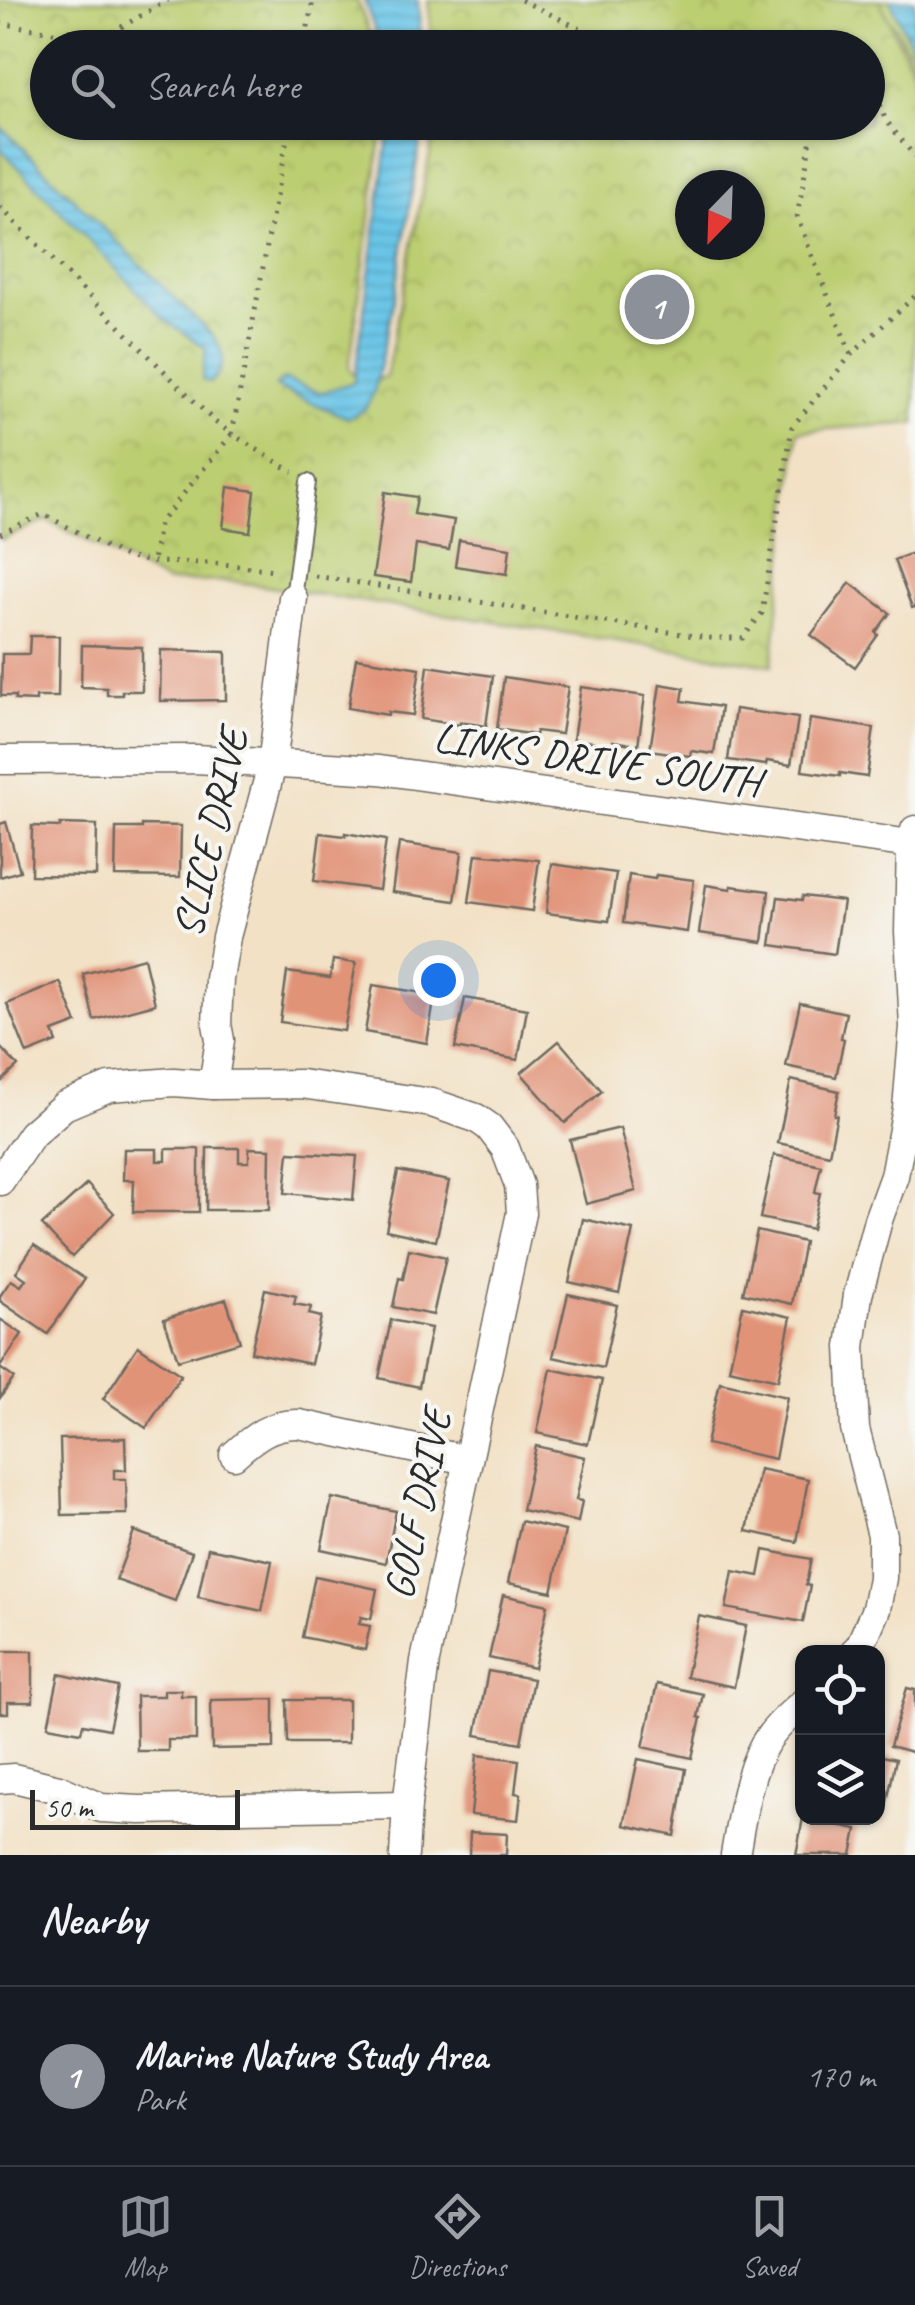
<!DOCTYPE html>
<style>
body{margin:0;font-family:Caveat,sans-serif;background:#20242c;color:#f1f3f6}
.controls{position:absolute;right:30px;bottom:30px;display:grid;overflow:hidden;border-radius:20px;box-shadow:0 2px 8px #0004}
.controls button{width:90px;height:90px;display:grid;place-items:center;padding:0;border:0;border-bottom:2px solid #363941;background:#171b24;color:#f1f3f6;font:50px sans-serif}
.compass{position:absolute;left:675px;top:170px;width:90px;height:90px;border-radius:50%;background:#171b24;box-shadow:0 2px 8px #0004;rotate:203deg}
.scale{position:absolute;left:30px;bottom:25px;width:210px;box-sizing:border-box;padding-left:10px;border:5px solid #2b2b2b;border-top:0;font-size:28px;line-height:35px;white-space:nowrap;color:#2b2b2b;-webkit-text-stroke:8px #f6f6f2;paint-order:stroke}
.you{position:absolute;left:438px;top:980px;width:35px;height:35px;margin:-25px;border:8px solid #fff;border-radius:50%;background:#1a73e8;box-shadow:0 0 0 15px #1a73e833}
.badge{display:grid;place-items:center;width:65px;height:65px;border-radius:50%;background:#8c9099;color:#fff;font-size:32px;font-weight:700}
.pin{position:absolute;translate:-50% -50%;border:5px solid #fff;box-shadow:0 2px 10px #0006}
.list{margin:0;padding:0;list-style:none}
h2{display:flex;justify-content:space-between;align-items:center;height:130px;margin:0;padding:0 40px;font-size:42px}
h2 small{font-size:32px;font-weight:400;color:#9ea1a6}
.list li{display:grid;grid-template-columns:65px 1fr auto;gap:30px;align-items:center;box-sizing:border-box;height:180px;padding:0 40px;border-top:2px solid #363941}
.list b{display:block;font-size:38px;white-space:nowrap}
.list p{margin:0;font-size:32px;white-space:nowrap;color:#9ea1a6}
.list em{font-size:32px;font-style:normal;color:#9ea1a6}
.icon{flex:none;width:55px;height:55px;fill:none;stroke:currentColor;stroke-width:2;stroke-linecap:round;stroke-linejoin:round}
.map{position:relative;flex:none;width:915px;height:1855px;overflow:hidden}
.search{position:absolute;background:#171b24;box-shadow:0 2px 8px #0004;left:30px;right:30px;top:30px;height:110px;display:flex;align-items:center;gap:25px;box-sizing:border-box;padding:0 35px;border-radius:55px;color:#9ea1a6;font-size:38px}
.sheet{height:310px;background:#171b24}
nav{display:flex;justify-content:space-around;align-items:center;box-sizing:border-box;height:140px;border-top:2px solid #363941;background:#171b24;font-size:28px;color:#9ea1a6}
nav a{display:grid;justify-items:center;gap:5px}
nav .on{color:#8c9099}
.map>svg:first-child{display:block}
.wetland{fill:url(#wetland-marsh);stroke:#737c4e;stroke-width:2.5}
.park{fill:url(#park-crowns);stroke:#737c4e;stroke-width:2.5;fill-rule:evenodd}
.water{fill:url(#water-rules);stroke:#4a7889;stroke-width:2.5}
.building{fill:#e19378}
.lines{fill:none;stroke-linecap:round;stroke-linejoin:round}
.service-casing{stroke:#716b61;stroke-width:18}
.minor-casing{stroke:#716b61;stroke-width:31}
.path{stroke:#716b61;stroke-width:5;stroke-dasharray:2.5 8;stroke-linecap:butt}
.service{stroke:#fff;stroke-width:14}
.minor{stroke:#fff;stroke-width:28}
.labels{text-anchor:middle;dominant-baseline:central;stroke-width:8;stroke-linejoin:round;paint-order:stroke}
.street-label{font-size:42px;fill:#2b2b2b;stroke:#f6f6f2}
</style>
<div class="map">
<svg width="915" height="1855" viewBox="0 0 915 1855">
<defs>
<pattern id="wetland-marsh" width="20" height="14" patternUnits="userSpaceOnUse" patternTransform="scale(2.5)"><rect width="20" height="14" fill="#bbce71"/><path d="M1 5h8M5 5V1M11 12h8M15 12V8" fill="none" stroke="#a1b162"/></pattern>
<pattern id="park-crowns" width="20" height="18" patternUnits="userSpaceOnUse" patternTransform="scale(2.5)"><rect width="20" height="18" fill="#bbce71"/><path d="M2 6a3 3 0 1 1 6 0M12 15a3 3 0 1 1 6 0" fill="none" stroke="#a1b162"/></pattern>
<pattern id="water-rules" width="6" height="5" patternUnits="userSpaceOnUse" patternTransform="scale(2.5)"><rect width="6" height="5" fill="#69c5e7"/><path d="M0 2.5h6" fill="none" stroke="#5ba9c6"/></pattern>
</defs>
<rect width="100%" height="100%" fill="#f6f6f2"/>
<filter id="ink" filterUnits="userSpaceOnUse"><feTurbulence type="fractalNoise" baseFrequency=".01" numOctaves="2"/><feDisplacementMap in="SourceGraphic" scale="20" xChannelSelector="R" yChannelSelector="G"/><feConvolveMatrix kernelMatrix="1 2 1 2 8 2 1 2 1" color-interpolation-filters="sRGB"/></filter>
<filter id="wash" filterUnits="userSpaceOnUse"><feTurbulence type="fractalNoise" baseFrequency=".0048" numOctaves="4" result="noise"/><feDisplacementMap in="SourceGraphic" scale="40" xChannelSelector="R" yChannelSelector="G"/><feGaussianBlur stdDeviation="2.25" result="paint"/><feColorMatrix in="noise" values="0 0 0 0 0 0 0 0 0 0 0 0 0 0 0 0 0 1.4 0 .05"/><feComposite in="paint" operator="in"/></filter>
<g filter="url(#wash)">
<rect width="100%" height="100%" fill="#f2e1c5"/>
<path class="wetland" d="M868 0H890L915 53V67L895 26Z"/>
<path class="park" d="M0 0H357L375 47 48 48V122L383 123 349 369 365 383 386 377 436 123 868 122V48L432 47 428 0H879L915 75V423L798 431 772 665 232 581 166 582 47 520 0 540ZM690 185H750V245H690Z"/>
<g class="water">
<path d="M364 0H418L421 47H381Z"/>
<path d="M890 0H915V53Z"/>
<path d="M390 123H423L396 291 374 392 365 409 348 418 275 387 284 379 320 393 354 382Z"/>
<path d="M0 126 212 335C226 352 227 368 210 382L202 380 206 348 165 320 0 148Z"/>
</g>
<g id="blocks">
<g class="building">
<path d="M228 487 255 491 250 532 223 528Z"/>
<path d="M385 492 417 497 414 514 454 520 449 550 416 545 411 582 373 577Z"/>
<path d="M459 540 510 548 507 574 455 566Z"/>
<path d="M915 552V607L912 608 894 560Z"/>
<path d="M850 583 890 613 876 632 878 635 855 667 811 635Z"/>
<path d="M30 636H59L58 697H36V701L15 700V696H1L2 654H29Z"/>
<path d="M82 645 142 647V691H122V695H107V688L81 687Z"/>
<path d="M161 650 226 652V700L160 701Z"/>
<path d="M356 658 420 668 413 715 388 712V715L348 708Z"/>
<path d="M428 666 493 676 486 726 460 722V725L421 719Z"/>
<path d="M504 677 568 687 561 734 536 731 535 735 497 729Z"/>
<path d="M660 684 684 688 682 701 721 707 714 754 691 751 690 756 650 750Z"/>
<path d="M581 687 645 696 638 745 613 741V745L573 739Z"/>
<path d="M735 709 798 718 791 765 767 761 766 765 728 760Z"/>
<path d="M810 719 874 728 867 777 840 773V776L802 771Z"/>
<path d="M6 822 20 871 0 877V824Z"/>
<path d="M60 824 97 825 96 876 31 875 32 826 60 827Z"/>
<path d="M142 825 181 826 180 877 115 876 116 828H142Z"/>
<path d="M320 833 345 836V833L386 840 379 890 314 881Z"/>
<path d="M399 843 462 852 455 901 392 892Z"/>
<path d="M476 854 539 860 532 911 469 902Z"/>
<path d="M552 864 616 873 609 921 546 913Z"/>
<path d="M629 875 655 879 656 875 694 880 687 932 623 923Z"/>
<path d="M706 885 731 889V886L769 891 763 942 699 933Z"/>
<path d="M803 896 843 901 835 954 771 945 778 897 802 900Z"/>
<path d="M144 958 155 1004 94 1020 83 974Z"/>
<path d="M333 960 356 963 344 1031 280 1022 287 972 330 978Z"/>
<path d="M60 982 77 1023 53 1032 57 1042 27 1054 7 1004Z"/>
<path d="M373 985 435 995 427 1043 365 1032Z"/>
<path d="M465 998 527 1009 518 1060 455 1048Z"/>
<path d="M800 1003 846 1013 841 1038 844 1039 836 1077 786 1066Z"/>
<path d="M559 1041 602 1091 565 1123 521 1073Z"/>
<path d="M0 1047 18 1066 0 1083Z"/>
<path d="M791 1080 839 1091 834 1115H837L829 1154 778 1143Z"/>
<path d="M620 1128 636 1191 586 1204 570 1140Z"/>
<path d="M207 1148H239V1162H249V1148L270 1149 269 1210H206Z"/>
<path d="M124 1149H157V1161H166V1149H199V1212H133L134 1180H123Z"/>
<path d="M289 1152 357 1156 353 1200 285 1193Z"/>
<path d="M774 1155 821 1165 815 1192 820 1193 812 1229 760 1218Z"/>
<path d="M398 1171 449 1181 436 1241 386 1230Z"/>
<path d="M87 1184 114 1213 72 1257 42 1225Z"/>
<path d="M583 1219 633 1230 619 1293 569 1282Z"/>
<path d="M757 1231 804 1242 792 1304 743 1293Z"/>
<path d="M34 1245 85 1279 48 1334 0 1301V1296L11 1280 21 1286 26 1279 16 1272Z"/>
<path d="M409 1249 446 1257 433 1315 393 1307 399 1278 403 1279Z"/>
<path d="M265 1289 296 1296 294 1304 311 1307 309 1314 321 1317 311 1364 251 1352Z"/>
<path d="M568 1294 617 1305 603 1368 553 1357Z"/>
<path d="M226 1299 240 1342 178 1360 164 1319Z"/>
<path d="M743 1306 791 1317 778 1380 729 1369Z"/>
<path d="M0 1319 22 1334 0 1367Z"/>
<path d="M391 1320 431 1328 419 1387 379 1378Z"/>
<path d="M138 1346 181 1375 146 1428 103 1399Z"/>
<path d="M0 1368 14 1378 0 1398Z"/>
<path d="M551 1369 602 1380 588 1444 537 1433Z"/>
<path d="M720 1382 787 1397 775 1459 706 1444Z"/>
<path d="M125 1438 126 1470H114V1479H126L127 1514 62 1515 60 1439Z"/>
<path d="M536 1446 585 1457 576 1500 582 1501 578 1522 522 1510Z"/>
<path d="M759 1469 808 1479 797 1542 747 1531Z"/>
<path d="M332 1498 396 1511 386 1563 321 1549Z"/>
<path d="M521 1521 565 1531 552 1592 508 1583Z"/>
<path d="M134 1531 192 1552 175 1601 116 1580Z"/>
<path d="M208 1548 272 1561 262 1611 198 1597Z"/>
<path d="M764 1550 811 1559 806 1585 810 1586 803 1622 726 1608 733 1571 759 1576Z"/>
<path d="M315 1576 377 1589 371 1619 361 1617 359 1624 370 1626 365 1650 302 1637Z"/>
<path d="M503 1595 548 1605 534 1668 489 1658Z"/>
<path d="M699 1616 746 1626 734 1687 686 1677Z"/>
<path d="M0 1651H33V1702H8V1713H0Z"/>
<path d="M488 1671 533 1679 521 1743 476 1735Z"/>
<path d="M59 1674 118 1687 109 1729 83 1724 81 1732 48 1726Z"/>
<path d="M657 1684 703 1694 698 1717 701 1718 692 1758 643 1747Z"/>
<path d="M907 1688 915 1690V1753L890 1746Z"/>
<path d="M164 1690H181V1696H196V1740H168V1751H137L136 1696H164Z"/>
<path d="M274 1699V1748L212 1749 211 1700Z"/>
<path d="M287 1700H348V1743H288Z"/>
<path d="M477 1755 519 1760 515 1793 521 1794 518 1820 471 1815Z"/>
<path d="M878 1755 896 1759 883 1821 878 1820Z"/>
<path d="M638 1759 686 1769 675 1836 624 1825Z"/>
<path d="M803 1818 857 1829 852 1855H796Z"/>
<path d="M470 1832 507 1834 506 1855H469Z"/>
</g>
</g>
</g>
<g filter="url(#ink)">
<use href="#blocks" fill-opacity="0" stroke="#716b61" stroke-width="2.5"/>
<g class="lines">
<defs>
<path id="service" d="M293 598 308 482"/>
<g id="minor">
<path d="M0 760 196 759 379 770 911 844"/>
<path d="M213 1085 220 1040 217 1024 219 979 226 937 272 765 293 598"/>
<path d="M0 1181 32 1134 64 1106 109 1087 174 1082 213 1085 301 1084 432 1103 476 1118 489 1127 505 1148 519 1185 521 1213 425 1661 407 1805 404 1855"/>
<path d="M234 1455C254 1437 271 1423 299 1424L467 1460"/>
<path d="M854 1652 860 1646 876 1609 882 1578V1535L855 1429 851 1347 858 1295 878 1220 894 1176 907 1109 914 1027 909 931 911 844 915 830"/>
<path d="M0 1779 14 1778 59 1789 101 1808 140 1810 407 1805"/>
<path d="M735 1855C741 1821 747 1776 764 1745 773 1730 789 1715 802 1704"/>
</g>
</defs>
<use href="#service" class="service-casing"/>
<use href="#minor" class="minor-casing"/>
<g class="path">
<path d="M521 0 620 48"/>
<path d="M0 23 99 40 168 0"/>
<path d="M304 48 313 0"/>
<path d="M868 76 872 80 885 119 915 157"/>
<path d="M290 122 232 434 293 472"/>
<path d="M785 122 810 131"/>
<path d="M814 122 797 217 851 355"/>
<path d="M0 207 215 422 232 434 159 524 153 562"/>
<path d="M0 534 43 514 125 557 153 562 214 563 275 570"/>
<path d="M315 576 707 638H743L762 613 792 427 851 355 915 296"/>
</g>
<use href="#service" class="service"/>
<use href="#minor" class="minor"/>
</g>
</g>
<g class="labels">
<g class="street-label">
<text transform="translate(597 760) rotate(8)">LINKS DRIVE SOUTH</text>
<text transform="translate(211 833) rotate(-77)">SLICE DRIVE</text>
<text transform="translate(418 1504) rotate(-78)">GOLF DRIVE</text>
</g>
</g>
</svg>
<div class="controls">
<button><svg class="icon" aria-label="locate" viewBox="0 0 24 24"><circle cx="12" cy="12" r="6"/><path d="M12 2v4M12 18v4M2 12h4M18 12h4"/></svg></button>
<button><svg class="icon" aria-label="layers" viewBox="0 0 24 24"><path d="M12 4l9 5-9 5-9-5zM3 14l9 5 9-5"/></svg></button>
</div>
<svg class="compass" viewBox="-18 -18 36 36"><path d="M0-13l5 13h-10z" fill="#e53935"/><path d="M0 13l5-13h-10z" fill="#9ea1a6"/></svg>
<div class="scale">50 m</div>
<div class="you"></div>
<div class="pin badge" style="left:657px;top:307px">1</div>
<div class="search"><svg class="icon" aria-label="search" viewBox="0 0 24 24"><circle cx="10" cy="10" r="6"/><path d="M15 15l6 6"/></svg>Search here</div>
</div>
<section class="sheet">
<h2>Nearby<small></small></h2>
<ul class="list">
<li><span class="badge">1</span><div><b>Marine Nature Study Area</b><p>Park</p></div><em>170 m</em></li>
</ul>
</section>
<nav>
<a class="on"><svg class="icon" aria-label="map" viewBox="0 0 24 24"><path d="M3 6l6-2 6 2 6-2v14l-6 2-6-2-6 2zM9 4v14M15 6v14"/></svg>Map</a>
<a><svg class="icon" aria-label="directions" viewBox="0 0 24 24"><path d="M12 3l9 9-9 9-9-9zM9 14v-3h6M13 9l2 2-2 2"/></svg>Directions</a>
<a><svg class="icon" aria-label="saved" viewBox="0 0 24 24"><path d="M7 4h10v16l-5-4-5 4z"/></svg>Saved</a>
</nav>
